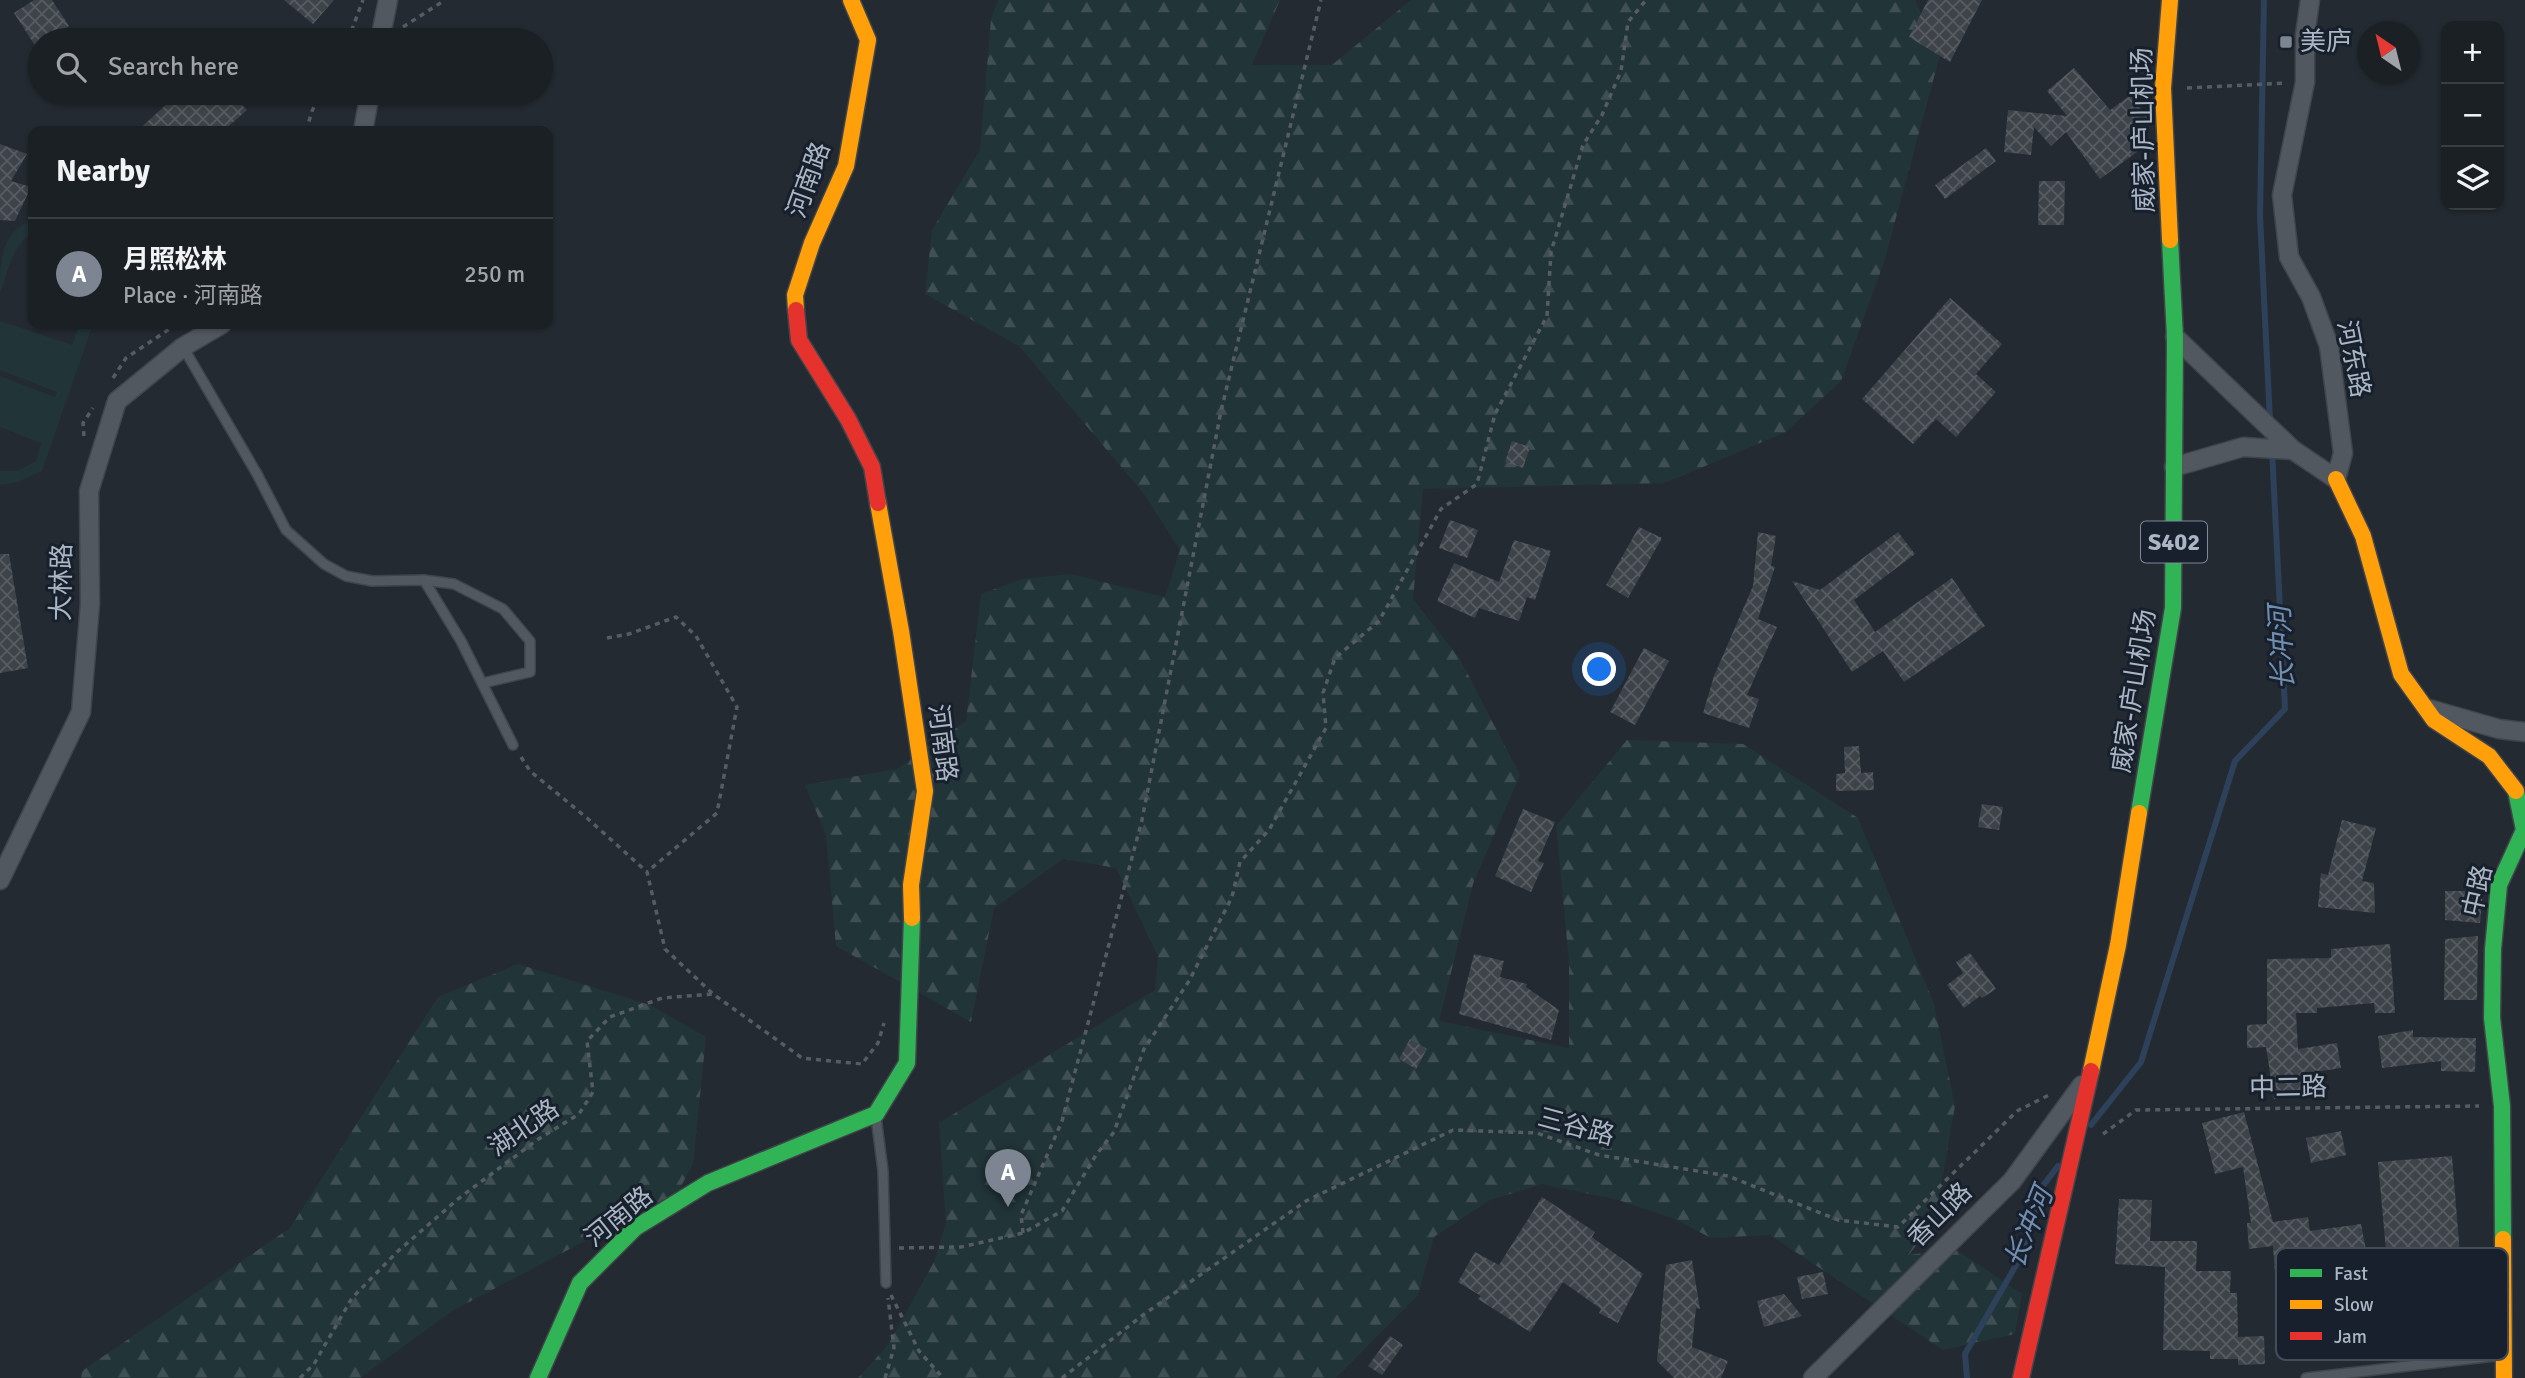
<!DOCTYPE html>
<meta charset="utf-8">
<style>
body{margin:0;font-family:Signika,"Noto Sans SC",sans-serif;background:#24282d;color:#f1f3f6}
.controls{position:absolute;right:21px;top:21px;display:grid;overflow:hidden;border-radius:14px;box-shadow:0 2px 5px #0004}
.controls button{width:63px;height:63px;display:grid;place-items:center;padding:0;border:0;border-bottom:2px solid #393e42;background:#1b2025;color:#f1f3f6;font:35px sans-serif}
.compass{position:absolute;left:2357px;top:21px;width:63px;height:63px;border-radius:50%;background:#1b2025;box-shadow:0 2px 5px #0004;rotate:325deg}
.you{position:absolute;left:1600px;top:670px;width:24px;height:24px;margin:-18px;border:5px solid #fff;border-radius:50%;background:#1a73e8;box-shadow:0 0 0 10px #1a73e833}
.badge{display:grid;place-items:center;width:46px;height:46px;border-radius:50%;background:#7c8591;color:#fff;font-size:23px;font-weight:700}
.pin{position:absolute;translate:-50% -58px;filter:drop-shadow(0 2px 4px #0008)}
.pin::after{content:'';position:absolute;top:37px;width:24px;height:21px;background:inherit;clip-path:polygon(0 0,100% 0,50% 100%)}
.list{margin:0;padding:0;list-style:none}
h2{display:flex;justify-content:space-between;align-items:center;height:91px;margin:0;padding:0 28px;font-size:30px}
h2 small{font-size:23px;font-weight:400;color:#a0a3a7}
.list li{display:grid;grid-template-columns:46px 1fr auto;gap:21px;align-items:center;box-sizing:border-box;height:112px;padding:0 28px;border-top:2px solid #393e42}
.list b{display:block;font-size:26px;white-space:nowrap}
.list p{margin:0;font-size:23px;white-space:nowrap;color:#a0a3a7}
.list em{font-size:23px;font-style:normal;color:#a0a3a7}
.icon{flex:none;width:38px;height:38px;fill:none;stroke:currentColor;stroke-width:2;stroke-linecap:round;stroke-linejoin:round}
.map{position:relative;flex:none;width:2525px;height:1378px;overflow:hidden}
.search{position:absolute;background:#1b2025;box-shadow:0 2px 5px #0004;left:28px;top:28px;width:525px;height:77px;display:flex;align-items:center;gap:18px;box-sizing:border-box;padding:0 24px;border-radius:38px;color:#a0a3a7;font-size:26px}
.panel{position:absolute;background:#1b2025;box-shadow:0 2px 5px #0004;left:28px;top:126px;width:525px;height:203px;border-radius:14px}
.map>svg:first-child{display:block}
.green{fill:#213437}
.forest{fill:url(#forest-firs)}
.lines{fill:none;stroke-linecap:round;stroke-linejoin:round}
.stream{stroke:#2d425a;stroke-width:6}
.building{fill:url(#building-cross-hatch)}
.lane-casing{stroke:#40454b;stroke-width:12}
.street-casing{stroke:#40454b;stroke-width:21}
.fast-casing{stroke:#40454b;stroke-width:19}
.slow-casing{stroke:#40454b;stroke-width:19}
.jam-casing{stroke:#40454b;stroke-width:19}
.path{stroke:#555c63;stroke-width:3.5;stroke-dasharray:5 5;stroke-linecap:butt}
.lane{stroke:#525860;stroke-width:9}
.street{stroke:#525860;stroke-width:18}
.fast{stroke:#30b455;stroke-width:16}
.slow{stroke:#ff9f0a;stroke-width:16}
.jam{stroke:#e5322d;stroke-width:16}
.poi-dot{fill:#7c8591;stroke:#17202c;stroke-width:2.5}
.labels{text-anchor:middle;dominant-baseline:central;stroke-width:6;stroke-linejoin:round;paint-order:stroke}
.shield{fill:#17202c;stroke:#7f8997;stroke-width:2}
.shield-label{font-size:24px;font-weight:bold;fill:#abb6c5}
.poi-label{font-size:26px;fill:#abb6c5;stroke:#17202c;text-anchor:start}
.street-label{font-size:26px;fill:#abb6c5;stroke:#17202c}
.water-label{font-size:28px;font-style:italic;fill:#718eb0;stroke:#17202c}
.key{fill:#17202c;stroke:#434d5a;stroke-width:2}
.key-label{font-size:19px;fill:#abb6c5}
</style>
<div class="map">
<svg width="2525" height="1378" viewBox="0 0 2525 1378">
<defs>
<pattern id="forest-firs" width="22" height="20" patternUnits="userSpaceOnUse" patternTransform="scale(1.75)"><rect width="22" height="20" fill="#213437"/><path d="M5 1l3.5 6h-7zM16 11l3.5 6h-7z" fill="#3f4f52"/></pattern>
<pattern id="building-cross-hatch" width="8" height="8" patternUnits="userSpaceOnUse" patternTransform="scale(1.75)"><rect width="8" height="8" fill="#3e434a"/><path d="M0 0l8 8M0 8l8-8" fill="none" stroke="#575c63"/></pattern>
</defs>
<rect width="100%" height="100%" fill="#242a31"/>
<g class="green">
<path d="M33 221V232C12 246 8 271 0 293 0 265 0 229 33 221Z"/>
<path d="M0 321 72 345 79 324H93L42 471 18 482 0 485V471H17L36 461 41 443 0 427V376L55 397 57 392 0 370Z"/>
</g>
<g class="forest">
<path d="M998 0H1280L1252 65H1332L1411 0H1915L1940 55 1884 262 1841 381 1786 432 1665 483 1423 489 1413 599 1460 659 1520 775 1473 884 1439 1021 1569 1048V962L1556 826 1627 740 1743 744 1858 818 1934 1004 1955 1106 1935 1220 1909 1255 1954 1248 2022 1294 2015 1334 1943 1350 1770 1235 1711 1238 1675 1219 1618 1200 1542 1184 1488 1201 1434 1237 1418 1295 1336 1378H858L888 1345 934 1262 946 1223 939 1123 1155 990 1158 956 1116 868 1063 859 994 908 971 1022 836 946 826 835 805 785 897 769 966 721 981 594 1023 579 1070 574 1165 597 1180 550 1144 494 1019 346 925 294 932 230 980 150 991 19Z"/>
<path d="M518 964 650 1005 706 1037 693 1164 678 1192 452 1311 360 1378H81L82 1371 290 1228 438 997Z"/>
</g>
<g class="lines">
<g class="stream">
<path d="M2264 0 2260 216 2270 421"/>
<path d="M2091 1125 2141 1062 2235 761 2285 709 2272 450"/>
<path d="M1967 1378 1965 1354 2023 1253 2042 1187 2058 1166"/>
</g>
</g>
<g class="building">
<path d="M34 0H52L69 26 46 40H40V44L36 47 14 13Z"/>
<path d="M284 0H334L313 24Z"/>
<path d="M1928 0H1982L1950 62 1909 37Z"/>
<path d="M2074 68 2110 110 2131 95 2147 117 2148 144 2100 179 2066 132 2051 146 2034 127 2031 155 2004 152 2008 110 2067 116 2047 91Z"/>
<path d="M179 93H231L247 110 223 131H137Z"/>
<path d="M0 144 27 154 11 181 31 187 15 221 0 220Z"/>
<path d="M1986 148 1996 161 1945 199 1935 185Z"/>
<path d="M2039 181H2065L2064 225H2038Z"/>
<path d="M1950 298 2002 344 1976 374 1996 392 1956 437 1936 419 1913 444 1862 399Z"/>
<path d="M1512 441 1530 447 1523 468 1505 462Z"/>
<path d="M1450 520 1478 530 1467 558 1439 548Z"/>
<path d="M1639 527 1662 538 1628 598 1606 585Z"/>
<path d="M1758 532 1776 536 1771 566 1775 567 1758 619 1777 627 1747 695 1759 699 1749 728 1703 713 1714 676 1753 586Z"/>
<path d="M1898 532 1915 554 1854 600 1875 632 1952 578 1985 626 1904 682 1883 651 1852 672 1792 581 1820 590Z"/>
<path d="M1514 540 1551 551 1535 600 1527 597 1519 621 1479 608 1475 618 1437 601 1454 563 1499 582Z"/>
<path d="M0 554H9L28 668 0 673Z"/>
<path d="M1644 648 1669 661 1635 725 1610 712Z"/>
<path d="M1859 746 1861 773 1873 772 1874 790 1836 791V774L1845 773 1844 747Z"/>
<path d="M1982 804 2003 807 1999 830 1978 827Z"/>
<path d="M1523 809 1555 822 1538 861 1544 863 1531 892 1495 876Z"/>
<path d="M2342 820 2376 828 2362 881 2374 883 2375 913 2318 907 2321 873 2328 875Z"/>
<path d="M2445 891H2483L2480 923 2445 920Z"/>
<path d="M2478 936 2477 1000H2444L2445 939Z"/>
<path d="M2390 944 2395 1013H2375L2374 1003 2317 1008V1013H2296L2298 1049 2337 1043 2341 1068 2308 1073 2311 1092 2274 1099 2266 1047 2247 1048V1025L2267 1024V959L2331 958V949Z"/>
<path d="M1970 953 1996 989 1982 998 1980 996 1964 1008 1947 985 1963 973 1956 962Z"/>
<path d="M1474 954 1504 961 1500 977 1527 984 1526 987 1559 1010 1551 1040 1459 1014Z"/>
<path d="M2413 1030V1037L2476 1038 2475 1072 2441 1071V1061L2382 1068 2378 1036Z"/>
<path d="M1410 1039 1427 1049 1416 1069 1399 1059Z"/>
<path d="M2244 1112 2273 1222 2308 1217 2310 1231 2361 1224 2369 1266 2376 1265 2379 1287 2277 1300 2273 1246 2249 1249 2247 1223H2251L2243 1167 2215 1174 2202 1123Z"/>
<path d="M2341 1131 2346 1155 2311 1163 2306 1138Z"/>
<path d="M2452 1156 2460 1255 2387 1262 2378 1162Z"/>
<path d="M1542 1197 1595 1232 1592 1237 1643 1274 1618 1323 1599 1313 1601 1309 1563 1282 1530 1332 1478 1299 1481 1296 1458 1282 1475 1252 1499 1265Z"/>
<path d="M2119 1199 2152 1200 2150 1241H2197L2196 1271H2231L2230 1293H2237L2238 1337 2264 1336 2265 1364 2238 1365V1359H2210V1351L2163 1350 2165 1267 2115 1264Z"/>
<path d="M1692 1260 1700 1309 1696 1308 1692 1347 1728 1361 1721 1378H1674L1657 1361 1666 1265Z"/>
<path d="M1823 1272 1828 1294 1802 1299 1797 1277Z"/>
<path d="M1784 1294 1802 1316 1764 1327 1757 1301Z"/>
<path d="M1390 1336 1403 1345 1382 1375 1368 1366Z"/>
</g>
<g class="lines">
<defs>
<g id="lane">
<path d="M183 347 257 474 286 530 324 564 346 576 372 581 424 580 461 641 513 745"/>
<path d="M424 580 454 584 503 609 530 641V672L483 683"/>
<path d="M876 1117 883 1171 886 1283"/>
<path d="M2306 1378 2503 1355"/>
</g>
<g id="street">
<path d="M380 40 388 0"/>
<path d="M363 131 370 93"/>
<path d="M2175 337 2293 450 2336 479 2343 453 2329 346 2311 297 2289 257 2282 195 2305 82V35L2310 0"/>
<path d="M2174 467 2243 447 2293 450"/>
<path d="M2429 709 2499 729 2525 732"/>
<path d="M0 880 81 712 90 604 89 491 117 401 183 347 222 324"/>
<path d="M1813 1378 2012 1181 2082 1085"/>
</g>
<g id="fast">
<path d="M2139 813 2173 608 2175 337 2170 240"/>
<path d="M2503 1239 2502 1106 2492 1018 2493 949 2499 885 2524 830 2516 791"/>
<path d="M538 1378 580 1283 635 1228 708 1183 876 1114 907 1063 912 918"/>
</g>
<g id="slow">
<path d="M2170 0 2163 88 2170 240"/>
<path d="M796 310 795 295 812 243 846 166 868 40 851 0"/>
<path d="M2336 479 2363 536 2401 674 2434 720 2489 756 2516 791"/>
<path d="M878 503 901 631 925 791 911 885 912 918"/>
<path d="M2091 1071 2118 945 2139 813"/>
<path d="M2503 1239 2504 1378"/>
</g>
<g id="jam">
<path d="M796 310 799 340 848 419 872 467 878 503"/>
<path d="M2021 1378 2091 1071"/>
</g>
</defs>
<use href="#lane" class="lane-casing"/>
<use href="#street" class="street-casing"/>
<use href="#fast" class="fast-casing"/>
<use href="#slow" class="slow-casing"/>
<use href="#jam" class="jam-casing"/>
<g class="path">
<path d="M403 27 445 0"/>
<path d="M348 40 363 0"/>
<path d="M2187 88 2287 83"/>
<path d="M306 131 312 111 321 93"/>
<path d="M113 378 126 358 177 324"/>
<path d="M84 436 83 423 93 408"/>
<path d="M607 638 629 634 676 617 696 636 737 707 717 813 647 872"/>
<path d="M521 757 530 771 587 818 647 872 665 949 713 994"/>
<path d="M2103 1134 2136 1110 2479 1106"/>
<path d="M1023 1233 1021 1215 1062 1121 1142 820 1221 411 1321 0"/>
<path d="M899 1248 961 1247 1023 1233 1062 1211 1096 1155 1114 1132 1144 1049 1189 981 1232 897 1240 862 1269 830 1326 728 1323 693 1335 658 1379 621 1441 509 1477 484 1495 414 1547 316 1551 252 1583 145 1602 115 1621 71 1628 22 1646 0"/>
<path d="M891 1295 919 1351 943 1378"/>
<path d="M300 1378 314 1364 352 1298 397 1252 458 1199 537 1140 579 1114 593 1092 587 1041 610 1017 662 998 713 994 802 1058 862 1064 878 1043 884 1023"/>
<path d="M885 1378 894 1348 888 1298"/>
<path d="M1062 1378 1143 1315 1306 1201 1453 1130 1537 1133 1599 1155 1728 1176 1838 1220 1898 1227 2017 1111 2051 1094"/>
</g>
<use href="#lane" class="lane"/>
<use href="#street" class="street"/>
<use href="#fast" class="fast"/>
<use href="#slow" class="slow"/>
<use href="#jam" class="jam"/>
</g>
<rect class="poi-dot" x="2279" y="35" width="14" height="14" rx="3.5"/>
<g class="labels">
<rect class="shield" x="2141" y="521.5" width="66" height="41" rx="5"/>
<g class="shield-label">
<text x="2174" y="542">S402</text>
</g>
<g class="poi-label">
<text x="2300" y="42">美庐</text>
</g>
<g class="street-label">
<text transform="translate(2144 130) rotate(-91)">威家-庐山机场</text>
<text transform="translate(809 180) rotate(-70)">河南路</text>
<text transform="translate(2353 359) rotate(79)">河东路</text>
<text transform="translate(62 582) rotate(-89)">大林路</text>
<text transform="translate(2134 691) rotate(-81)">威家-庐山机场</text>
<text transform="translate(942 743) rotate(83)">河南路</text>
<text transform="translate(2478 891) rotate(-77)">中路</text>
<text transform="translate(2288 1088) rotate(-1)">中二路</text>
<text transform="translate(1576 1127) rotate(15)">三谷路</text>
<text transform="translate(524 1128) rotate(-34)">湖北路</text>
<text transform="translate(1940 1215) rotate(-45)">香山路</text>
<text transform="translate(619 1217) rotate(-39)">河南路</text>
</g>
<g class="water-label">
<text transform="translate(2282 648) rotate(-93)">长冲河</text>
<text transform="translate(2029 1228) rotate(-68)">长冲河</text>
</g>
</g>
<rect x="2276" y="1248" width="232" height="112" rx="10" class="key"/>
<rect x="2290" y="1269" width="32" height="8" fill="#30b455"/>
<rect x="2290" y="1300" width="32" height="9" fill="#ff9f0a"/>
<rect x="2290" y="1332" width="32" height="8" fill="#e5322d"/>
<g class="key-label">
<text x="2334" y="1280">Fast</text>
<text x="2334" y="1311">Slow</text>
<text x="2334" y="1343">Jam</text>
</g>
</svg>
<div class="controls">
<button>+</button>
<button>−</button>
<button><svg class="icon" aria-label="layers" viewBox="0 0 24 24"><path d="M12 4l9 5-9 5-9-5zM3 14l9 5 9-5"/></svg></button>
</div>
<svg class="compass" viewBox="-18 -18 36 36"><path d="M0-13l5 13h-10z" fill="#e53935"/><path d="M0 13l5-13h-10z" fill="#a0a3a7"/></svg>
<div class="you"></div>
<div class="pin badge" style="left:1008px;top:1207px">A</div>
<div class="search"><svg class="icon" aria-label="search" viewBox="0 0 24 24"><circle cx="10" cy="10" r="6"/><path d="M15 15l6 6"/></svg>Search here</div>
<section class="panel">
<h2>Nearby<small></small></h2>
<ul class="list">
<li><span class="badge">A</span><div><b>月照松林</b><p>Place · 河南路</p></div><em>250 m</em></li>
</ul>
</section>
</div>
